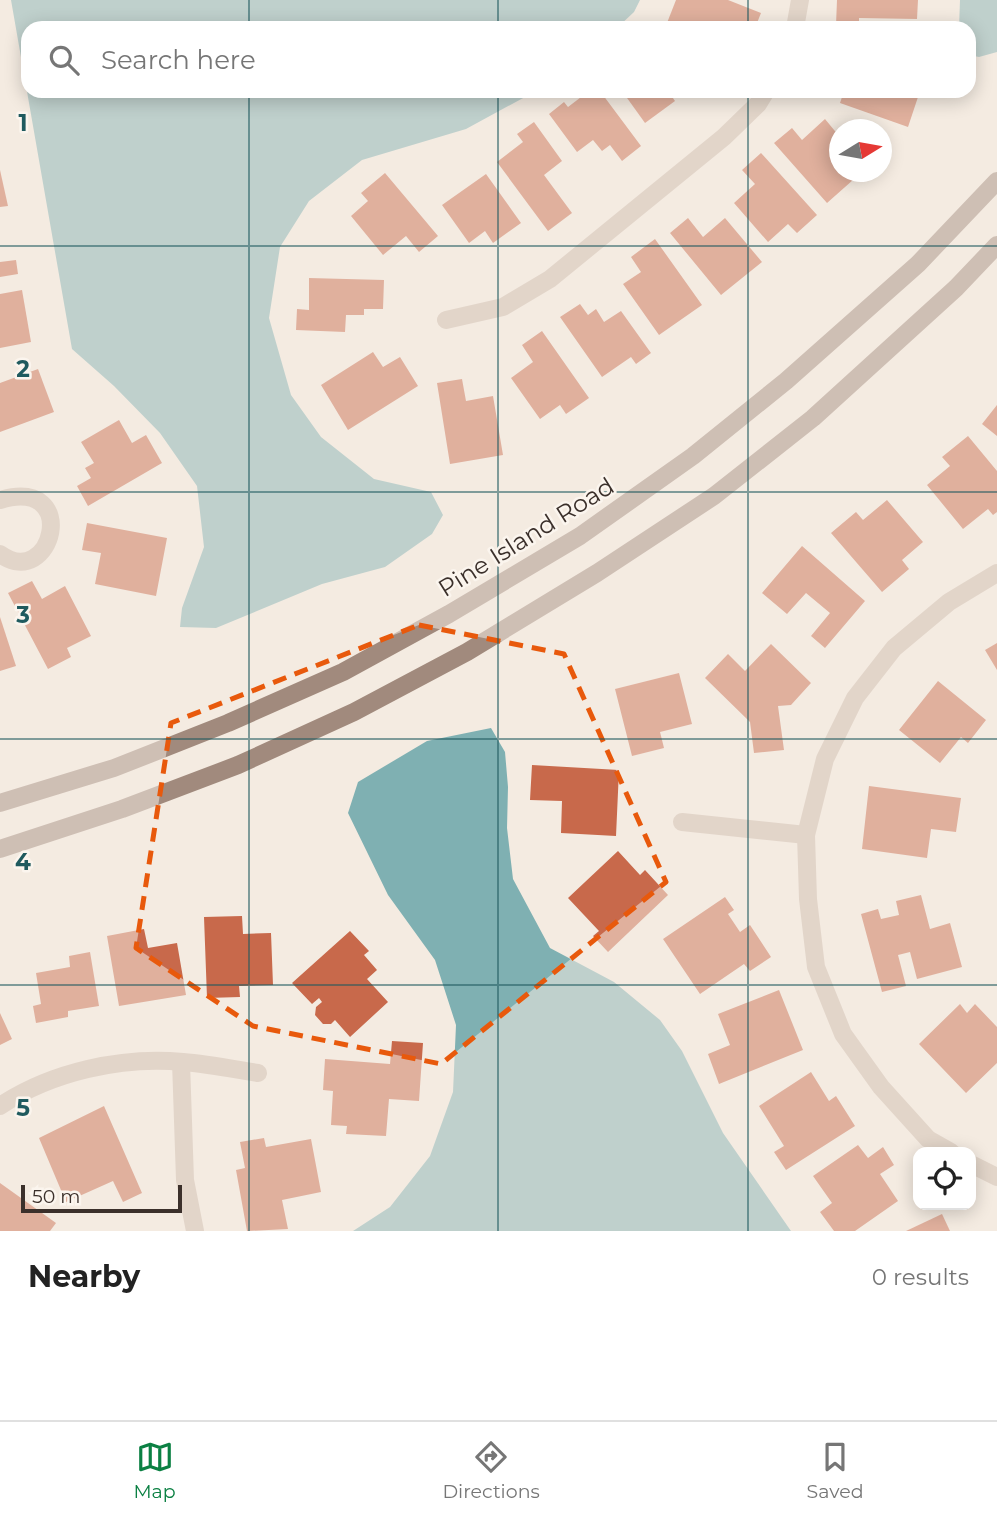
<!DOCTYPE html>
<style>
body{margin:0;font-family:Montserrat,sans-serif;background:#f2f2f2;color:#222}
.controls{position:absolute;right:21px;bottom:21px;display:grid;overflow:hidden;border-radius:14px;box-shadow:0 4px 18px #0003}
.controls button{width:63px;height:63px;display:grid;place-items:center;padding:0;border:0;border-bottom:2px solid #e0e0e0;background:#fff;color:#222;font:35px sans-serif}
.compass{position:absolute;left:829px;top:119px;width:63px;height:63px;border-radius:50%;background:#fff;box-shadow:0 4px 18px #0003;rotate:79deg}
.scale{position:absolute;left:21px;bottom:18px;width:161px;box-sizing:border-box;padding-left:7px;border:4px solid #3b302b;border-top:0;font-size:19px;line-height:24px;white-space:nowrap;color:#3b302b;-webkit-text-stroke:5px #fbf5ee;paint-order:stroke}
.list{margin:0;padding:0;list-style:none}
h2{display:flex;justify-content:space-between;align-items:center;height:91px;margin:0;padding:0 28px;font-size:30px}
h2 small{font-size:23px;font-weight:400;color:#767676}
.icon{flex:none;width:38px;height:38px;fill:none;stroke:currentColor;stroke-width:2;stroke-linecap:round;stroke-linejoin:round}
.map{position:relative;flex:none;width:997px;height:1231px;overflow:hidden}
.search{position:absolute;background:#fff;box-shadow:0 4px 18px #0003;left:21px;right:21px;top:21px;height:77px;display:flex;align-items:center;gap:18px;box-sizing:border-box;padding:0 24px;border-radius:21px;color:#767676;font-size:26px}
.sheet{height:189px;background:#fff}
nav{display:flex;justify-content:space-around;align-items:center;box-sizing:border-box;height:98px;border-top:2px solid #e0e0e0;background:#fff;font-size:19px;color:#767676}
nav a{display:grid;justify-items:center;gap:4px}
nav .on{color:#0b8043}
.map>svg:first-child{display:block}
.water{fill:#7fb0b2}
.building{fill:#c8694b}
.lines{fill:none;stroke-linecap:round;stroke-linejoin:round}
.minor{stroke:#cdbbac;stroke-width:18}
.secondary{stroke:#a18a7d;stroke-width:18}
.marked{fill:none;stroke:#e8590c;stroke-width:5;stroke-dasharray:14 9;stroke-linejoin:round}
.grid{fill:none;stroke:#1f5a5e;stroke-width:2;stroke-opacity:0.55}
.labels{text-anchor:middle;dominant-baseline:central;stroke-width:5;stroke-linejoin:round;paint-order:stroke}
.street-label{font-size:24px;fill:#3b302b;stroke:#fbf5ee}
.grid-label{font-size:23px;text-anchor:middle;font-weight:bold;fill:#1f5a5e;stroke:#fbf5ee;stroke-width:5;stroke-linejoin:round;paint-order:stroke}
</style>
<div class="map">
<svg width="997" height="1231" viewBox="0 0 997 1231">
<rect width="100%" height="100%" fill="#f4ebe1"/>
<g class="water">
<path d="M11 0H640L634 12 617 28H28V91H536L466 129 362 160 309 201 280 247 269 318 291 395 321 437 374 479 431 492 443 515 432 534 385 567 322 584 216 628 180 627 182 608 204 547 197 486 160 433 114 386 72 349Z"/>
<path d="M960 0H997V52L979 57 969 55V28H959Z"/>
<path d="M491 728 505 752 508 787 507 828 513 879 550 948 614 982 660 1020 682 1051 723 1133 791 1231H353L390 1207 430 1156 453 1092 456 1025 435 960 388 895 348 813 358 782 427 741Z"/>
</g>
<g class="building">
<path d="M676 0H728L761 13 755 28H665Z"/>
<path d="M837 0H918L917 19 859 18V26L836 25Z"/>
<path d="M589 91H600L641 146 622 161 610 145 602 151 593 140 577 152 549 114 564 102 568 107Z"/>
<path d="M622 91H668L675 101 645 123Z"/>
<path d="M844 91H920L908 127 840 103Z"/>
<path d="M825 119 839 136V172H862L827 203 774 143 792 128 802 140Z"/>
<path d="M534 122 562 161 544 175 572 213 548 231 497 162 523 142 517 134Z"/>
<path d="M761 153 817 215 797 233 788 224 768 242 734 203 755 184 742 170Z"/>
<path d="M0 170 8 206 0 207Z"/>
<path d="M385 173 438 236 419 252 406 236 383 255 351 216 368 201 361 193Z"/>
<path d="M486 174 521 223 493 243 485 231 469 243 442 205Z"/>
<path d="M688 218 703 237 725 218 762 262 721 295 670 233Z"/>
<path d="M655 239 702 305 659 335 623 284 641 272 631 257Z"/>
<path d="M16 260 18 274 0 277V262Z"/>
<path d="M309 278 384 280 383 309H364V315H346L345 332 296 330 297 309 309 310Z"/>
<path d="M22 290 31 342 0 348V294Z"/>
<path d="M580 304 588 315 596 309 604 322 621 311 651 353 636 364 631 357 602 377 560 317Z"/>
<path d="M542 331 589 398 566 414 560 405 540 419 511 378 533 362 522 345Z"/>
<path d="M373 352 383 367 400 357 418 386 348 430 321 385Z"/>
<path d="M38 369 54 412 0 432V383Z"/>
<path d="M462 379 466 401 493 396 503 455 450 464 437 383Z"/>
<path d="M997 405V436L982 424Z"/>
<path d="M119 420 132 443 146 435 162 463 88 506 77 486 91 478 85 468 94 463 81 442Z"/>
<path d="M968 436 997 471V512L993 515 988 509 963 529 927 485 950 466 942 457Z"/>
<path d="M887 500 923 542 902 560 909 569 882 592 831 533 856 512 863 520Z"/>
<path d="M87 523 167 538 156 596 95 584 101 553 82 550Z"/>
<path d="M802 546 865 601 825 648 811 636 830 613 806 593 787 614 762 593Z"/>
<path d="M32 581 42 599 65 586 91 636 67 648 71 657 48 669 8 593Z"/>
<path d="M0 617 16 666 0 671Z"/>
<path d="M997 643V670L985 650Z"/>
<path d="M771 644 811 683 791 705 778 706 784 750 754 753 750 722 705 678 728 654 745 671Z"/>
<path d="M679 673 692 724 660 732 664 748 632 756 615 689Z"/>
<path d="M938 681 986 720 968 743 961 737 940 763 899 730Z"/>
<path d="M532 765 619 770 616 836 561 833 562 801 530 800Z"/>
<path d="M869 786 961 798 956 832 931 829 927 858 862 849Z"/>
<path d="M618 851 640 875 645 870 668 895 608 952 593 936 599 931 568 898Z"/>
<path d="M921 895 930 929 950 923 962 967 917 979 910 952 898 955 906 986 882 992 861 914 878 909 881 919 899 915 896 901Z"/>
<path d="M725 897 734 910 728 914 740 932 750 925 771 957 750 971 744 964 700 994 663 939Z"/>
<path d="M242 916 243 934 271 933 273 985 239 986 240 997 207 998 204 917Z"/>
<path d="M144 929 148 948 177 943 186 995 119 1006 107 936Z"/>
<path d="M350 931 369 951 364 955 377 970 367 979 388 1002 350 1037 335 1020 331 1024H323L315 1015 316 1007 322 1002 319 998 312 1004 292 983Z"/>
<path d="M90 952 99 1006 68 1011V1017L36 1023 33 1006 41 1004 36 973 70 967 69 956Z"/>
<path d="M779 990 803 1050 719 1084 708 1054 730 1045 718 1014Z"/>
<path d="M960 1004 967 1013 975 1004 997 1027V1063L966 1093 919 1044Z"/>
<path d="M0 1013 12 1039 0 1045Z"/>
<path d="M392 1041 423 1043 419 1101 389 1099 386 1136 346 1134 347 1126 331 1125 333 1091 323 1090 325 1059 390 1064Z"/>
<path d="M811 1072 829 1101 836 1096 855 1126 786 1170 774 1152 784 1146 759 1106Z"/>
<path d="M104 1106 142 1193 123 1202 113 1181 66 1202 39 1138Z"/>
<path d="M264 1138 266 1147 311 1139 321 1192 282 1200 288 1229 247 1231 236 1170 245 1168 240 1142Z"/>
<path d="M858 1145 868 1158 883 1147 894 1165 880 1174 898 1201 855 1231H834L820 1212 832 1203 813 1176Z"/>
<path d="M0 1183 56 1223 50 1231H0Z"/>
<path d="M942 1214 950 1231H906Z"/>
</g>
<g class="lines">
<g class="minor">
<path d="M795 28 800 0"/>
<path d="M446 320 503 307 550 279 724 137 758 104 766 91"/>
<path d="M0 500C82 476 52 592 0 554"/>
<path d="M682 822 806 835"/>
<path d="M181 1062 185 1180 195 1231"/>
<path d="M0 1106C51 1072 122 1056 183 1062 208 1064 233 1069 258 1073"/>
<path d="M951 1152 928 1139 881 1087 843 1034 816 967 808 899 806 835 825 759 855 698 894 648 949 602 997 573"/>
<path d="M971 1164 997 1177"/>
</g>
<g class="secondary">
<path d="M0 803 114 768 228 723 343 672 449 614 580 536 693 456 786 381 918 264 997 181"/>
<path d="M0 849 122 809 238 765 354 712 467 652 597 573 714 496 813 418 956 288 997 245"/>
</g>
</g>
<path d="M0 0H997V1231H0ZM419 625 564 654 666 882 441 1064 253 1026 136 948 171 723Z" fill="#f4ebe1" fill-opacity=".55" fill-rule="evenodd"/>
<path class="marked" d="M419 625 564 654 666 882 441 1064 253 1026 136 948 171 723Z"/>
<path class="grid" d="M249 0V28M498 0V28M748 0V28M249 91V1231M498 91V1231M748 91V1231M0 246H997M0 492H997M0 739H997M0 985H997"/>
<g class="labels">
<g class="street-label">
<text transform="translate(526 537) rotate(-32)">Pine Island Road</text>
</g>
</g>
<g class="grid-label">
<text x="23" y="131">1</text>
<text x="23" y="377">2</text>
<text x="23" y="623">3</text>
<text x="23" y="870">4</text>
<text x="23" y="1116">5</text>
</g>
</svg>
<div class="controls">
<button><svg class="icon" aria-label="locate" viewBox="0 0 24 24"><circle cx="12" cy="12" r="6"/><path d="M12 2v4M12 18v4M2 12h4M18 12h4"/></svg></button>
</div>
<svg class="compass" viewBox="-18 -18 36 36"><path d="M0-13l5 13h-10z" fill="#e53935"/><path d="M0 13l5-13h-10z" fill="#767676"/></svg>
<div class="scale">50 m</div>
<div class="search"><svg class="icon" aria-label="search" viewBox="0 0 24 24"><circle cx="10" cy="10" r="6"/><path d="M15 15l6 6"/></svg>Search here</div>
</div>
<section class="sheet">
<h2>Nearby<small>0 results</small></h2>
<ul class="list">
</ul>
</section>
<nav>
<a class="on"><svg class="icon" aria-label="map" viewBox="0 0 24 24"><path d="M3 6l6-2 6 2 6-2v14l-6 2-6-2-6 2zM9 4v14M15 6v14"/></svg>Map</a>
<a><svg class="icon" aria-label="directions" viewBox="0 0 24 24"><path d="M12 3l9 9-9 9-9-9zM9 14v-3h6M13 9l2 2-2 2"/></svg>Directions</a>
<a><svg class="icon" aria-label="saved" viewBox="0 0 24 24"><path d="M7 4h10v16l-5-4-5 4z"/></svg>Saved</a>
</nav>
